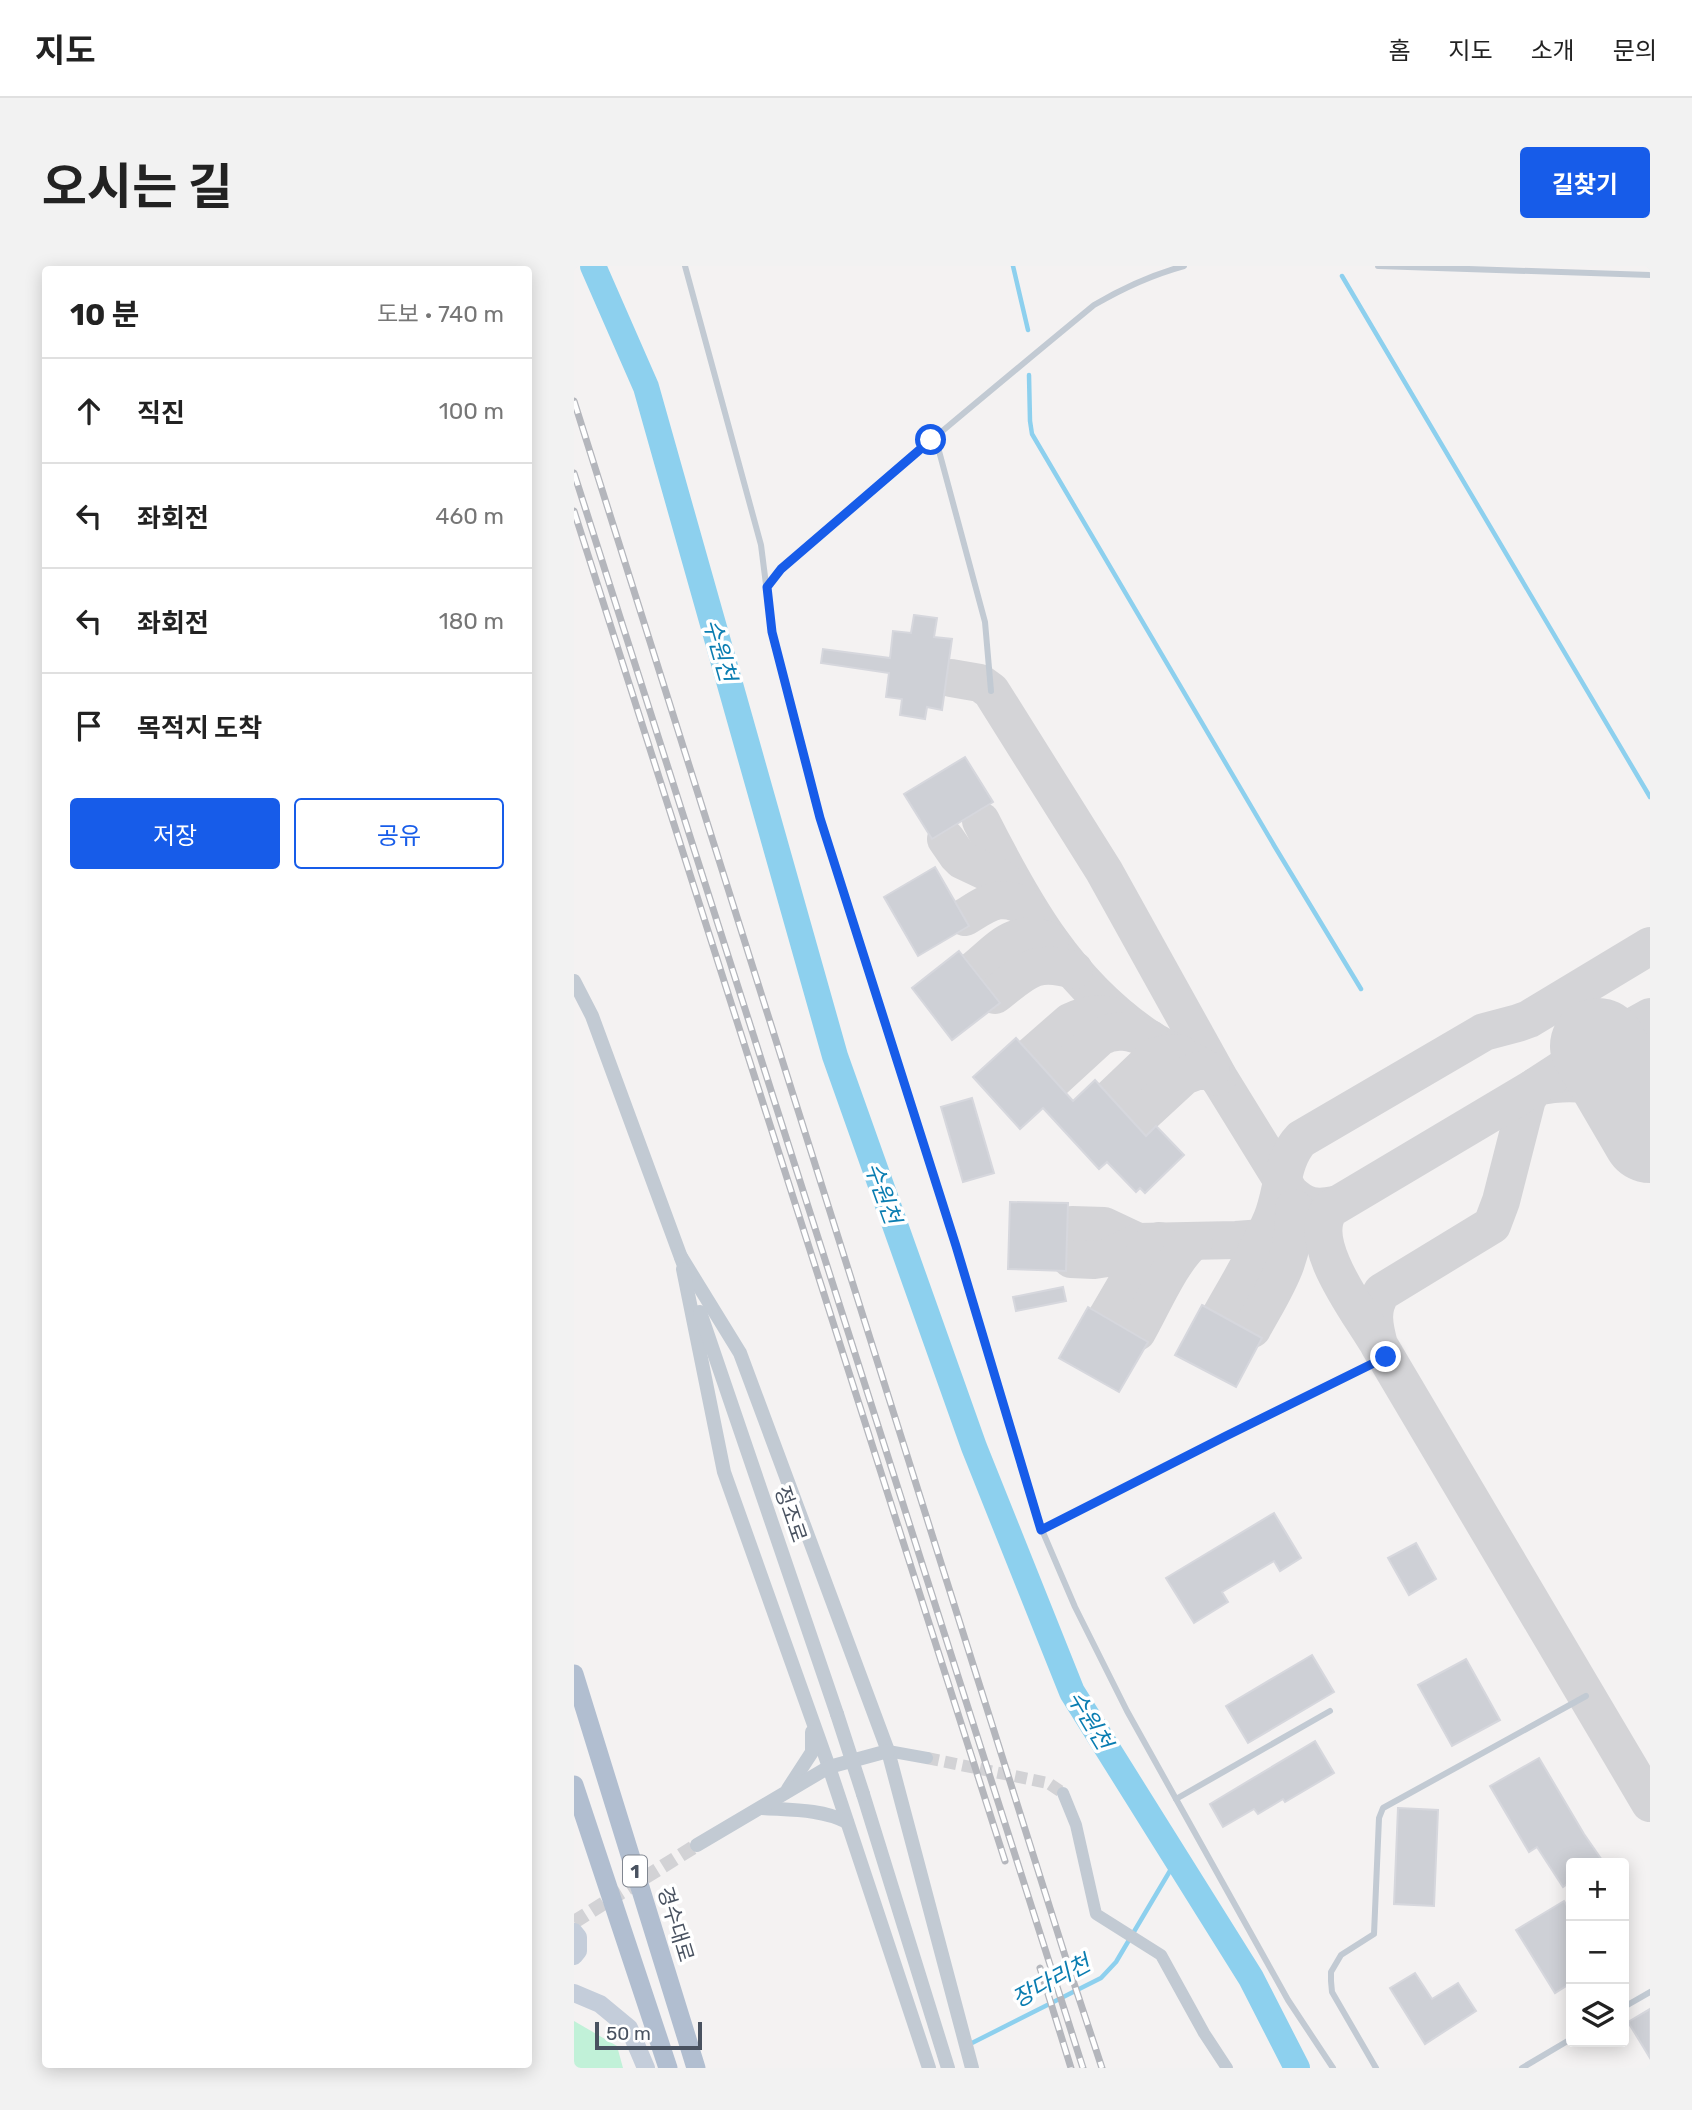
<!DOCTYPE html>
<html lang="ko">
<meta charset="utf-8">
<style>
body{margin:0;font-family:Rubik,"Noto Sans KR",sans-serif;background:#f2f2f2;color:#222}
.controls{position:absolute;right:21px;bottom:21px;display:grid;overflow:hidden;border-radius:7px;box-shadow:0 4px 18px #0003}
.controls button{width:63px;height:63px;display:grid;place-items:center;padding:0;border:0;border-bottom:2px solid #e0e0e0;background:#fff;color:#222;font:35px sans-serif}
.scale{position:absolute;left:21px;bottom:18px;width:107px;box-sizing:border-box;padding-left:7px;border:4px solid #495260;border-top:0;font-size:19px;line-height:24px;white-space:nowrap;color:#495260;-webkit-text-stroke:5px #fff;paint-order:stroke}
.stop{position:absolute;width:21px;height:21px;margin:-16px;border:5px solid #175ce9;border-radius:50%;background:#fff}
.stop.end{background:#175ce9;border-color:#fff;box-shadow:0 2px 7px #0008}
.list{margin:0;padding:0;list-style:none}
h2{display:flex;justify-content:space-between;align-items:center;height:91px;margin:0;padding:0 28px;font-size:30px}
h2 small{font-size:23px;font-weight:400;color:#767676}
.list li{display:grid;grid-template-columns:46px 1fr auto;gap:21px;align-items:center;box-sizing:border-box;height:105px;padding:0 28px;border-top:2px solid #e0e0e0}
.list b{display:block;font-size:26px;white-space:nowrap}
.list em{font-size:23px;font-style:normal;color:#767676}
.actions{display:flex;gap:14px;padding:21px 28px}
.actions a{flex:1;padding:16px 0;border:2px solid #175ce9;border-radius:7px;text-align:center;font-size:24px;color:#175ce9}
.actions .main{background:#175ce9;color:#fff}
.icon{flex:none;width:38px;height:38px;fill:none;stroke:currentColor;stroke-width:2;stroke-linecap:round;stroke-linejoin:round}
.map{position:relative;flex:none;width:1076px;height:1802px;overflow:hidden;border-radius:7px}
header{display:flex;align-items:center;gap:42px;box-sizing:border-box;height:98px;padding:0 35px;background:#fff;border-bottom:2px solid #e0e0e0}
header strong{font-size:33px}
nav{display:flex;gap:38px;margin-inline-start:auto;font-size:24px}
.intro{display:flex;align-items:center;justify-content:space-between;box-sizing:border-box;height:168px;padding:0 42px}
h1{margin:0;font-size:49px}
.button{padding:18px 32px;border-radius:7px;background:#175ce9;color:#fff;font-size:24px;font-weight:700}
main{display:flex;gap:42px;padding:0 42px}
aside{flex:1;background:#fff;border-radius:7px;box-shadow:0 4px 18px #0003}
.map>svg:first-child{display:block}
.green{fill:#c1f1d8}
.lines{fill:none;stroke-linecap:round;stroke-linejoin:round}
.stream{stroke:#8dd0ee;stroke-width:4.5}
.river{stroke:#8dd0ee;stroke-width:26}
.taxiway{stroke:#d4d4d7;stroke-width:38}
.runway{stroke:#d4d4d7;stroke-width:96}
.building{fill:#ced0d6;stroke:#d6d7dd;stroke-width:2}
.minor-tunnel{stroke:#d2d2d5;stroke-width:12;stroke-dasharray:12 6;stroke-linecap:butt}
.tertiary-tunnel{stroke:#d2d2d5;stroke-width:14;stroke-dasharray:14 7;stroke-linecap:butt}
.service{stroke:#c2cad3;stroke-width:6}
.minor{stroke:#c2cad3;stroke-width:12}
.tertiary{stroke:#c2cad3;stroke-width:14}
.secondary{stroke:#c4cdda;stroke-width:18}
.primary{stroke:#b1bed0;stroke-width:19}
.rail-casing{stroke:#b4b6bc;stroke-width:7}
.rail{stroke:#fff;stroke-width:4.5;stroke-dasharray:13;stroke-linecap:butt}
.tertiary-bridge{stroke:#c2cad3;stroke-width:14}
.route{stroke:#175ce9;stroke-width:9}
.labels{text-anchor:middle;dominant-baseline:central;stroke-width:7;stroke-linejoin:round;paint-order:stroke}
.shield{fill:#fff;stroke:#808690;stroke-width:2}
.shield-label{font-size:19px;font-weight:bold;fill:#495260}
.street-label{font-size:21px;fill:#495260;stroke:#fff}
.water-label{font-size:23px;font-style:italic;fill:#0a7db1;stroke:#fff}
</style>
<header>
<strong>지도</strong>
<nav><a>홈</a><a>지도</a><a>소개</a><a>문의</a></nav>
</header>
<div class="intro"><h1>오시는 길</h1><a class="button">길찾기</a></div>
<main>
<aside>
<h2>10 분<small>도보 · 740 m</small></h2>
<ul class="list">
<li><svg class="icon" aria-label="ahead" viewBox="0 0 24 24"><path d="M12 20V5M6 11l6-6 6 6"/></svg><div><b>직진</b></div><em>100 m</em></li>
<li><svg class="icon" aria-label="left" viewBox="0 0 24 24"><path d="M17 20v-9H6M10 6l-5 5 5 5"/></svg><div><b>좌회전</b></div><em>460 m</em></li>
<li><svg class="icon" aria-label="left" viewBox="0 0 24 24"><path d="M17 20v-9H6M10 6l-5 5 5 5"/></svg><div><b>좌회전</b></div><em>180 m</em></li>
<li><svg class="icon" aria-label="arrive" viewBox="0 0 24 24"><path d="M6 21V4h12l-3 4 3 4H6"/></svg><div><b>목적지 도착</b></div></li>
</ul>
<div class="actions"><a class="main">저장</a><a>공유</a></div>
</aside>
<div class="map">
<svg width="1076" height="1802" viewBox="0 0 1076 1802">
<rect width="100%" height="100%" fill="#f4f2f2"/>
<path class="green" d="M0 1755 43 1780 49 1802H0Z"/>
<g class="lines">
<g class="stream">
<path d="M439 0 454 64"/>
<path d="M768 10 1076 531"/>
<path d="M455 109 456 155 458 168 701 581 787 723"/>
<path d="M396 1778 527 1712 542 1696 603 1593"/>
</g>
<path class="river" d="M19 0 72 121 261 790 400 1181 498 1426 677 1712 723 1802"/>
<g class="taxiway">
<path d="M377 412 406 417 417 425 530 605 645 812 716 927C731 941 741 943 761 939"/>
<path d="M407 555C450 640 493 717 574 772 597 787 623 795 644 811"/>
<path d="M372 573 383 589 388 594 424 611 442 623"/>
<path d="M391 651C414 637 427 626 453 642"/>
<path d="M400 704C426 683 440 661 476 675"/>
<path d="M421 729C451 706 459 692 500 704"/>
<path d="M1076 777 1059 840C1029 815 997 814 961 821L953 833 927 935 918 959 808 1026C796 1043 800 1060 805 1079L1076 1537"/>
<path d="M456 791 496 756C514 747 528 746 547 752"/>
<path d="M478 815 526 771C543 761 559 767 576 773"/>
<path d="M535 834 580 791 594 787 606 788"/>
<path d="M558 858 610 810 623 805H637"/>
<path d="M498 959 530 960 564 976"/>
<path d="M497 993 520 994 533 992 564 976 662 974 689 972 710 966"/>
<path d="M647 1049C665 1017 684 986 698 953 709 927 707 894 727 873L910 766 944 757 955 753 1076 680"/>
<path d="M533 1051 570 988 575 981 585 975"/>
<path d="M678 1063C701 1021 722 993 720 942"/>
<path d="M563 1066C578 1040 598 992 620 975"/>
<path d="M802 1074C785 1045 731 976 756 943L961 821 1024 780 1076 751"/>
</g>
<path class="runway" d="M1024 780 1076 869"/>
</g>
<g class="building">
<path d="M340 349 363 352 360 371 378 373 368 444 353 441 351 453 326 449 328 433 312 431 315 407 247 397 249 383 316 392 319 365 337 367Z"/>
<path d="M391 491 419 536 358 573 330 528Z"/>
<path d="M361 601 395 660 344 690 310 631Z"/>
<path d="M385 685 426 737 378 774 338 722Z"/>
<path d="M442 772 499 835 521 814 572 870 582 860 610 889 571 927 566 922 562 926 533 896 525 903 469 842 446 863 399 811Z"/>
<path d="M398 832 420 907 389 916 367 841Z"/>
<path d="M436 936 494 937 492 1005 434 1003Z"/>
<path d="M489 1021 492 1035 442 1045 439 1031Z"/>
<path d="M628 1039 688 1072 662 1121 601 1089Z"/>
<path d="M514 1041 574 1076 545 1126 485 1092Z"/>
<path d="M700 1247 727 1292 706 1305 700 1295 648 1326 654 1336 620 1357 592 1312Z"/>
<path d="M842 1277 862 1313 835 1329 814 1292Z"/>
<path d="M738 1389 760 1426 674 1477 652 1440Z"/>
<path d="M892 1393 926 1454 878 1480 844 1419Z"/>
<path d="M741 1475 760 1507 711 1536 709 1533 684 1548 680 1543 649 1561 636 1538Z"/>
<path d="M965 1492 1010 1568 1030 1597H997V1615L989 1621 963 1581 955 1586 916 1520Z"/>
<path d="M824 1542 864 1544 860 1640 820 1638Z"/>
<path d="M990 1635 997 1646V1717L981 1727 942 1664Z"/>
<path d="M841 1707 858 1733 884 1717 902 1745 851 1778 816 1722Z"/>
<path d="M1076 1743V1792L1054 1756Z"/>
</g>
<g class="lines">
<path class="minor-tunnel" d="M353 1492 474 1517 489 1527"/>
<path class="tertiary-tunnel" d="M0 1656 123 1579"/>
<g class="service">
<path d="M111 0 187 279 198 366 246 552 382 980 468 1264 501 1341 553 1445 714 1734 759 1802"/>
<path d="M804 0 1076 9"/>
<path d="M357 174 365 185 411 356 417 425"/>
<path d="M193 321C223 284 263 255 299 224 372 161 446 100 520 39 549 22 577 9 610 0"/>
<path d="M468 1264 652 1170 812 1091"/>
<path d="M602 1533 756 1445"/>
<path d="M1050 1741 1076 1726"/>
<path d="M802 1802 758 1726 757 1715V1706L767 1689 800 1668 805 1552 809 1542 1012 1430"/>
<path d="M948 1802 997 1773"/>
</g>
<g class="minor">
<path d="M314 1485 353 1492"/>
<path d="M489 1527 502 1559 522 1648 587 1689 630 1767 653 1802"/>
</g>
<g class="tertiary">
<path d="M0 715 18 750 109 997"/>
<path d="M107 991 166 1087 314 1485 398 1802"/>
<path d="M109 1003 150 1206 255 1501 355 1802"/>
<path d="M126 1046 263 1448"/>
<path d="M214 1523 238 1486V1466"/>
<path d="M289 1528 374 1802"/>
<path d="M188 1542C217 1544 247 1543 273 1556"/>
<path d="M123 1579 255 1501 314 1485"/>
</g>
<g class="secondary">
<path d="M0 1666 4 1671V1685L0 1690"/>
<path d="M0 1727 26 1738 55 1762 72 1802"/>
</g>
<g class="primary">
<path d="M0 1408 122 1802"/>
<path d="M0 1519 94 1802"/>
</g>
<defs>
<g id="rail">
<path d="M0 135 493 1696 528 1802"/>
<path d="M0 207 509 1802"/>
<path d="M0 245 431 1595"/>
<path d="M466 1702 497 1802"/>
</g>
</defs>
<use href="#rail" class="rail-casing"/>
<use href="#rail" class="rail"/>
<path class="tertiary-bridge" d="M263 1448 289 1528"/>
</g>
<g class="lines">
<path class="route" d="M357 174 207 303 193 321 198 366 246 552 382 980 467 1264 652 1170 812 1091"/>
</g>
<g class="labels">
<rect class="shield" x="49" y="1589.5" width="24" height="31" rx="5"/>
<g class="shield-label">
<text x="61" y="1605">1</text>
</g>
<g class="street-label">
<text transform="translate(217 1248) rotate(71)">정조로</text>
<text transform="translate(102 1658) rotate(73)">경수대로</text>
</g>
<g class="water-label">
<text transform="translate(146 384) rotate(74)">수원천</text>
<text transform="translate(309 927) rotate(70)">수원천</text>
<text transform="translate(516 1454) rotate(59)">수원천</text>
<text transform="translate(477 1715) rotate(-28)">장다리천</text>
</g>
</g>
</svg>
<div class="controls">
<button>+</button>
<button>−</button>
<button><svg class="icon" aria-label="layers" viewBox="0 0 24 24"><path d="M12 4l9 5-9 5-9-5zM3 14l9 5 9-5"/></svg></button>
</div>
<div class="scale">50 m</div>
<div class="stop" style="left:357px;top:174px"></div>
<div class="stop end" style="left:812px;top:1091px"></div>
</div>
</main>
